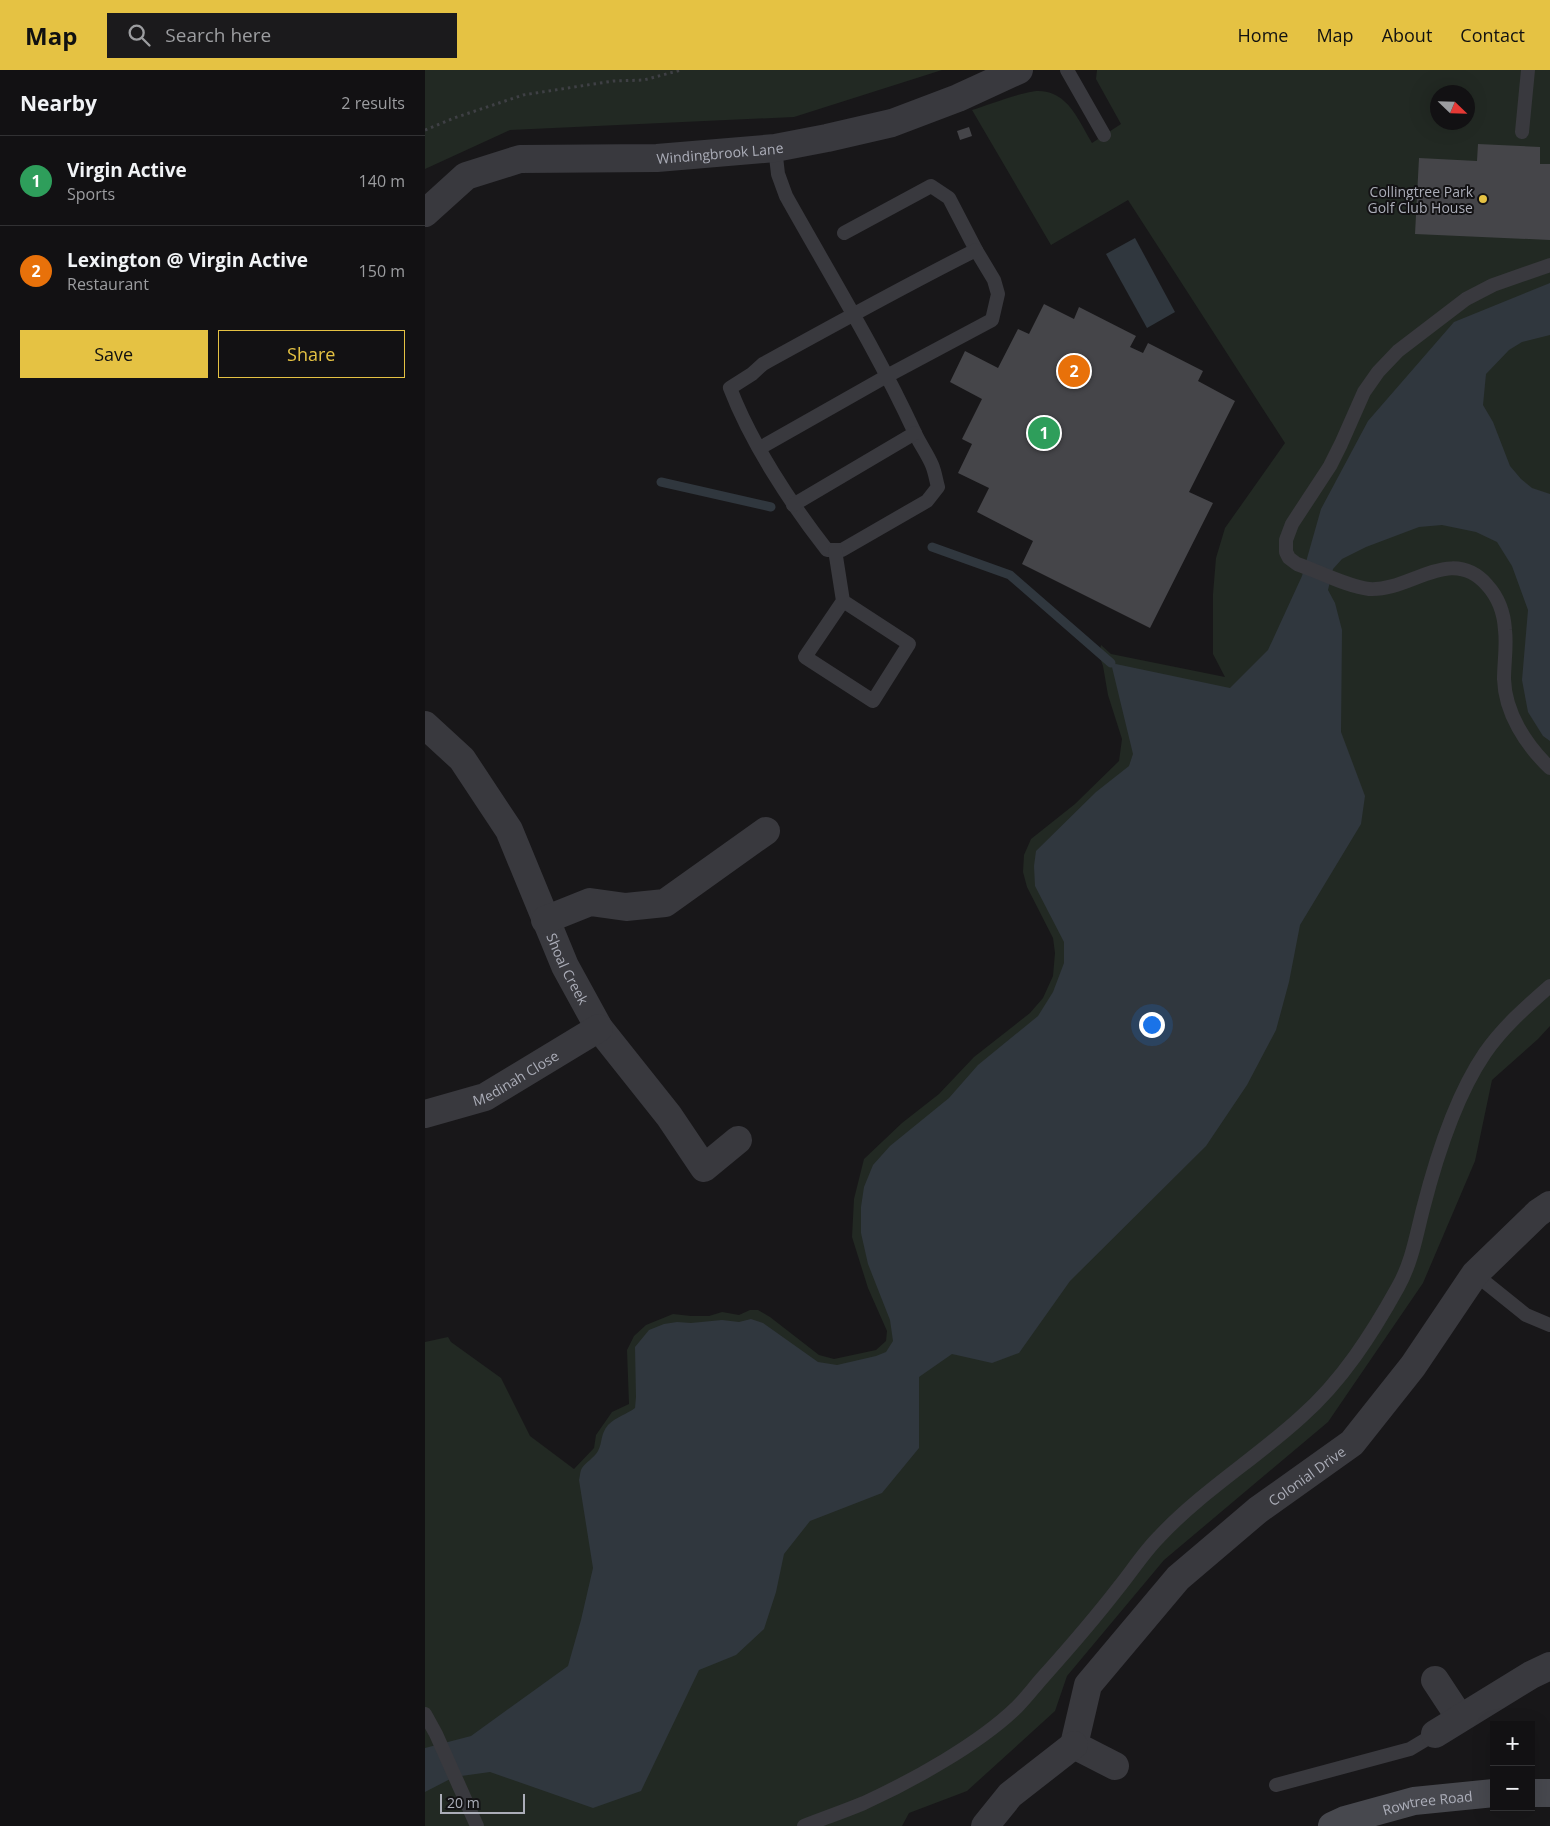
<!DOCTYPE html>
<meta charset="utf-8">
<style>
body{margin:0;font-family:"Open Sans",sans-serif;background:#1b1a1c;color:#f1f3f6}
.controls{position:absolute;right:15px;bottom:15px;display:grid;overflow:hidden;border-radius:0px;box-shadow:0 5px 20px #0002}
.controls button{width:45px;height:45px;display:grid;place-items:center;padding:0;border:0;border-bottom:1px solid #313133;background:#121113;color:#f1f3f6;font:25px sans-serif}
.compass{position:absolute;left:1005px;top:15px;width:45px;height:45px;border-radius:50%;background:#121113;box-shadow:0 5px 20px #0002;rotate:113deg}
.scale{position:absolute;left:15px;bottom:12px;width:85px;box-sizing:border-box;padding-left:5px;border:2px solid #abadb8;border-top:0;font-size:14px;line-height:18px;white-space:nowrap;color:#abadb8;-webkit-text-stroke:4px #131214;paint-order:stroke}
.you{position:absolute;left:726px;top:954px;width:18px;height:18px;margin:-12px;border:4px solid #fff;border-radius:50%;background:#1a73e8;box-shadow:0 0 0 8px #1a73e833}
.badge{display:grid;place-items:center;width:32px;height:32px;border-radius:50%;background:#e5c243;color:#fff;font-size:16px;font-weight:700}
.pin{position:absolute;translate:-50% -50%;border:2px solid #fff;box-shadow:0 1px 5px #0006}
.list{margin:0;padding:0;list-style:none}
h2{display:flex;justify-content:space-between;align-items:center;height:65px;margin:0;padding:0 20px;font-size:21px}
h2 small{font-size:16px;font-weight:400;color:#9c9da0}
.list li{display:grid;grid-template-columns:32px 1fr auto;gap:15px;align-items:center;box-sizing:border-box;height:90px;padding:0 20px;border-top:1px solid #313133}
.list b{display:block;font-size:19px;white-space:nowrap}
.list p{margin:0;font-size:16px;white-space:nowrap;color:#9c9da0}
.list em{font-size:16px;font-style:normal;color:#9c9da0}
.actions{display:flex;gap:10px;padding:15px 20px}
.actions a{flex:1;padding:11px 0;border:1px solid #e5c243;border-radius:0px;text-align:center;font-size:18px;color:#e5c243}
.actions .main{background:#e5c243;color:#111}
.icon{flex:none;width:28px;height:28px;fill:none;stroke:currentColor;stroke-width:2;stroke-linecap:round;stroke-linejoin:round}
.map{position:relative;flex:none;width:1125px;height:1756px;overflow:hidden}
header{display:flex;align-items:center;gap:30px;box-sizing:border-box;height:70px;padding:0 25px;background:#e5c243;color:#111}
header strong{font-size:24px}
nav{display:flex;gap:28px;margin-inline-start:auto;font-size:18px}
.search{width:350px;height:45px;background:#1b1a1c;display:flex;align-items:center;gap:12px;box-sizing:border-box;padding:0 18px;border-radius:0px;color:#9c9da0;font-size:19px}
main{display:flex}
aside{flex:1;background:#121113}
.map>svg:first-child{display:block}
.green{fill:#222923;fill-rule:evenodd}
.water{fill:#30373e}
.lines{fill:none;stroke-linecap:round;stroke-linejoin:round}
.stream{stroke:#30373e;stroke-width:9}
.building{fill:#454549}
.path{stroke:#3f4045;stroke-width:3;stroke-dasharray:2.5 4;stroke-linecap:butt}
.lane{stroke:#39393e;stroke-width:14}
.street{stroke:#39393e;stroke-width:28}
.secondary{stroke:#47484e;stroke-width:28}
.poi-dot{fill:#e5c243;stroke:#131214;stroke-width:2}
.labels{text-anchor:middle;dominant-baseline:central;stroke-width:4;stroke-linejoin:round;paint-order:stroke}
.street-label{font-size:14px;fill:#abadb8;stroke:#131214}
.poi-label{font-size:14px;fill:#abadb8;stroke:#131214;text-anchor:end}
</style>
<header>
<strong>Map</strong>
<div class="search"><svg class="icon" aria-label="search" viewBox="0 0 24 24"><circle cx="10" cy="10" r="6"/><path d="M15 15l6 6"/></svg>Search here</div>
<nav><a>Home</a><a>Map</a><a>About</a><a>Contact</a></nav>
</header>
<main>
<aside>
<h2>Nearby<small>2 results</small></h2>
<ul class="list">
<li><span class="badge" style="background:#2e9e5b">1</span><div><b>Virgin Active</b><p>Sports</p></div><em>140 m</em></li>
<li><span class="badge" style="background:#e8710a">2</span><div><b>Lexington @ Virgin Active</b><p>Restaurant</p></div><em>150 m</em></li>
</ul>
<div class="actions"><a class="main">Save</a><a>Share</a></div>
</aside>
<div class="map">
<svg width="1125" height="1756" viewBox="0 0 1125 1756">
<rect width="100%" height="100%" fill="#181719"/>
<g class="green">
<path d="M0 0H517L369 47 85 60 0 99Z"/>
<path d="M672 0H1125V956L1113 969 1067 1010 1050 1091 998 1213 903 1352 739 1490 642 1606 630 1641 542 1721 484 1743 477 1756H0V1272L23 1267 26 1272 76 1308 105 1366 149 1399 169 1378 171 1365 187 1342 204 1334 202 1280 209 1266 221 1255 248 1244 266 1246H284L297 1242 314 1245 325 1240H333L345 1247 394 1285 409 1289 451 1280 461 1271 462 1261 443 1218 427 1167 429 1129 439 1089 477 1053 514 1024 549 987 605 943 618 928 628 906 630 883 628 868 602 817 598 802 599 785 606 769 650 734 694 691 697 669 683 625 678 596 674 585 676 575 686 584 800 607 788 584V524L791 488 800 458 860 373 703 130 626 175 547 40C563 35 599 21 614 21 623 21 633 25 639 31 650 40 659 60 667 73L696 54 671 9ZM1012 22H1042V52H1012Z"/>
</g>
<g class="water">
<path d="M710 168 750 242 722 258 681 184Z"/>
<path d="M1125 213V265L1097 272 1084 280 1061 304 1058 335 1068 352 1085 396 1096 409 1107 418 1125 424V671L1118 666 1103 642 1097 610 1103 540 1087 496 1072 472 1051 462 1017 455 994 457 941 477 917 489 908 499 903 520 910 533 917 560 916 662 940 726 936 754 875 855 864 912 851 960 822 1015 781 1076 645 1211 594 1283 567 1293 527 1284 494 1307V1378L457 1423 385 1451 359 1484 351 1522 339 1559 311 1585 274 1600 216 1721 168 1738 65 1702 29 1707 0 1722V1678L46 1666 143 1596 156 1550 168 1498 154 1410C155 1407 155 1401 157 1398 161 1392 169 1388 173 1381 178 1371 175 1365 183 1355 191 1347 202 1344 210 1338L211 1327 210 1277 224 1260 239 1254 252 1252 266 1253 297 1250 314 1252 326 1249 338 1253 393 1292 412 1295 451 1286 461 1282 468 1271 465 1250 443 1194 436 1163V1137L439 1117 448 1095 465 1076 524 1028 553 995 613 946 628 922 639 893V872L610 816 609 796 611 781 671 722 704 696 708 684 686 593 805 618 843 580 877 506 896 439 943 351 1029 252Z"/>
</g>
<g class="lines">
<g class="stream">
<path d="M236 412 346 437"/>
<path d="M507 477 585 505 686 593"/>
</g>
</g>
<g class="building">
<path d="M544 57 547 66 535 70 532 61Z"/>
<path d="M1053 74 1115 77V94H1125V170L990 164 994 88 1052 91Z"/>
<path d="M619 234 649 249 654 237 711 266 705 277 718 283 723 273 778 301 773 311 810 331 764 422 788 433 725 558 597 494 608 471 552 442 564 418 533 403 547 374 537 369 557 329 525 312 540 281 573 298 593 259 604 264Z"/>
</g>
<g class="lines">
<path class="path" d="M0 60 29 48 98 25 188 11 219 10 256 0"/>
<g class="lane">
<path d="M642 0 679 65"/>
<path d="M1097 62 1103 0"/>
<path d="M419 163 506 116 524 128 551 180"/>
<path d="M1125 195 1068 215 1041 229 973 281 953 302 939 322 916 374 905 396 867 454 861 470V482L864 488 872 494C893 501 923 517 944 519 985 522 1026 474 1062 515 1073 527 1079 543 1080 560 1082 576 1079 593 1079 609 1080 643 1101 675 1125 698"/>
<path d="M335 378 462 306 567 250 573 224 569 210 551 180C479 216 409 255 338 294L327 304 305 318C326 373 366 434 402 480H417L502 431 513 417C511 410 510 402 507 395 502 383 494 373 489 361 452 281 404 203 361 126L353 104 350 78"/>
<path d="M368 435 490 363"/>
<path d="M410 480 418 531 380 587 448 631 484 574 418 531"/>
<path d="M1050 1204 1101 1245 1125 1255"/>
<path d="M0 1644 11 1664 52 1756"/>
<path d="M851 1715 985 1679 1010 1664"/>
<path d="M379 1756C399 1748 420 1741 439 1733 487 1711 554 1674 592 1637 601 1628 610 1616 619 1606 645 1577 670 1548 694 1517 707 1501 719 1482 734 1467 776 1422 830 1389 876 1347 917 1311 947 1264 973 1217 987 1192 991 1166 998 1139 1011 1088 1030 1027 1060 983 1078 957 1101 937 1125 916"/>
</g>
<g class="street">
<path id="s1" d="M0 143 41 106 95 89 232 88 350 78 402 68 467 53 533 28 594 0"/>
<path id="s2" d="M0 655 37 689 84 760 140 896 174 958 244 1046 279 1098 313 1070"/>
<path d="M120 850 165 832 201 837 240 833 341 761"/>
<path id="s3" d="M0 1044 60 1027 174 958"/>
<path d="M1010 1610 1035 1648"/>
<path d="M1010 1664 1106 1605 1125 1596"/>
<path id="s4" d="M690 1696 649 1675 663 1615 753 1508 833 1440 927 1373 988 1296 1050 1204 1113 1143 1125 1135"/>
<path d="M560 1756 585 1725 649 1675"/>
</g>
<g class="secondary">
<path d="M1106 1723H1125"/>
<path id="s5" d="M907 1756 920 1750 989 1731 1069 1723"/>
</g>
</g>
<circle class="poi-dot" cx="1058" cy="129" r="5"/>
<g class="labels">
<g class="street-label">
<text stroke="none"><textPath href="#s1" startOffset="312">Windingbrook Lane</textPath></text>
<text stroke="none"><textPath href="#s2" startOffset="286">Shoal Creek</textPath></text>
<text stroke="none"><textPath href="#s3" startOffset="98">Medinah Close</textPath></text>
<text stroke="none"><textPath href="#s4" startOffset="412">Colonial Drive</textPath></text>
<text stroke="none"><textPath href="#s5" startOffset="99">Rowtree Road</textPath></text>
</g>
<g class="poi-label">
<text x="1048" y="121">Collingtree Park<tspan x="1048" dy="16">Golf Club House</tspan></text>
</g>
</g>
</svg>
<div class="controls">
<button>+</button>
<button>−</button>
</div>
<svg class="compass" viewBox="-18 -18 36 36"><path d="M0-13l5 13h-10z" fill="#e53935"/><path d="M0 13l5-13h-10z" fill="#9c9da0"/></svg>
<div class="scale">20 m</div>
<div class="you"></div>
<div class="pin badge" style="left:619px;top:363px;background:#2e9e5b">1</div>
<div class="pin badge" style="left:649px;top:301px;background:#e8710a">2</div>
</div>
</main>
